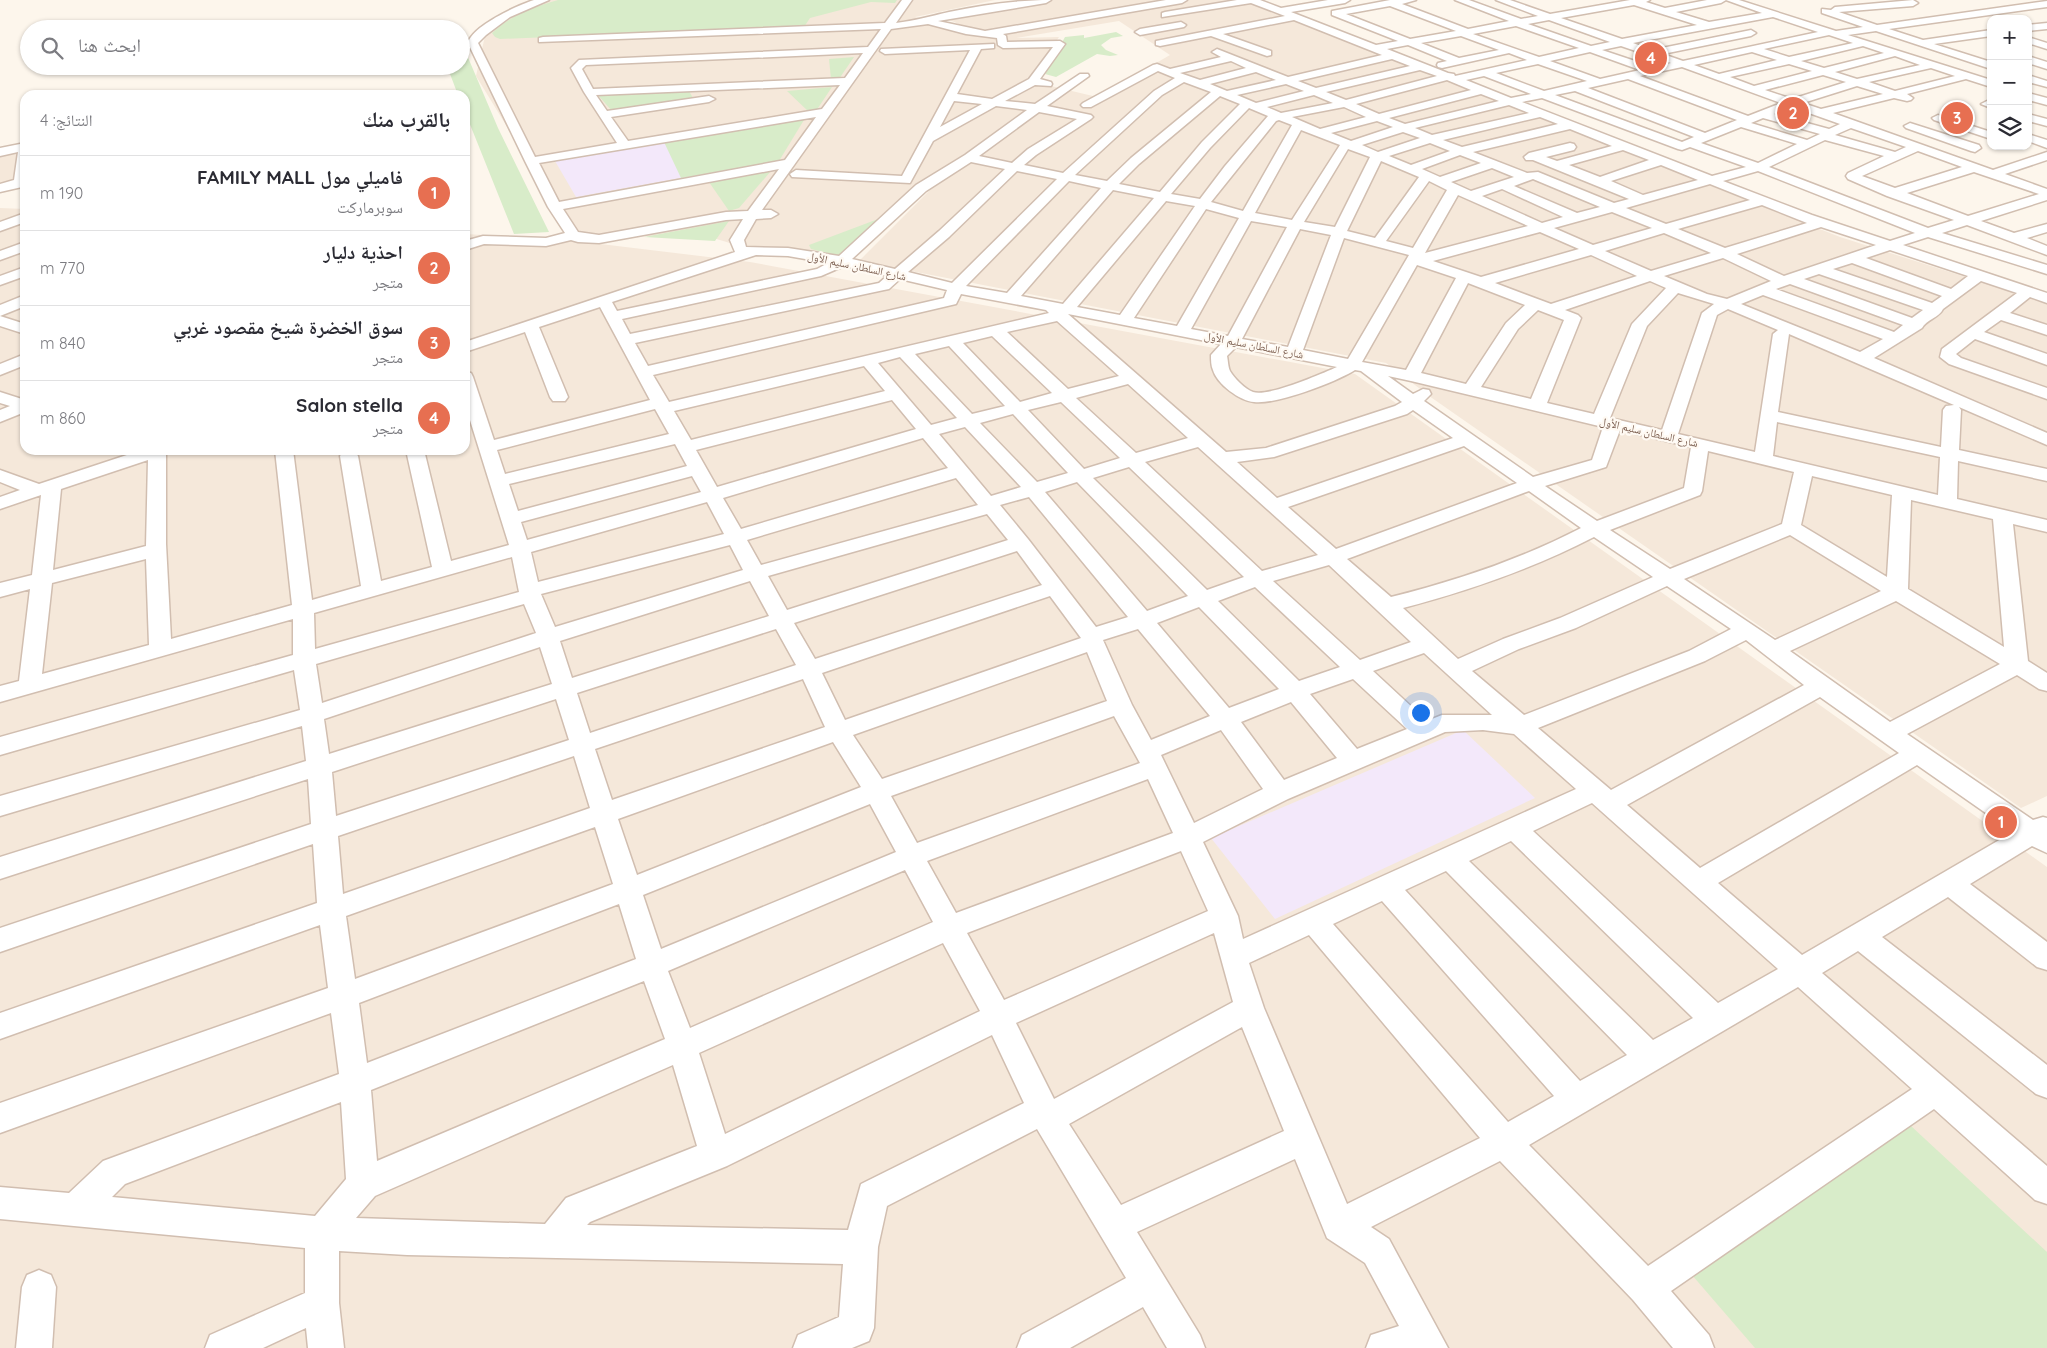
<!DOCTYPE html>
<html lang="ar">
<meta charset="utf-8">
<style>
body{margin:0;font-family:Quicksand,"Noto Naskh Arabic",sans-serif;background:#f7f7f7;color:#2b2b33;direction:rtl}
.controls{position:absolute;right:15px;top:15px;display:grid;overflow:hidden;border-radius:10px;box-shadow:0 1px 4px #0004}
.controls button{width:45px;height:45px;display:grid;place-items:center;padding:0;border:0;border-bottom:1px solid #e1e1e2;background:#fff;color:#2b2b33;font:25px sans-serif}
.you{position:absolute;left:1420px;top:712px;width:18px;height:18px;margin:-12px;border:4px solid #fff;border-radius:50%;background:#1a73e8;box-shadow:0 0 0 8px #1a73e833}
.badge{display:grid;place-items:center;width:32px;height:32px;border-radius:50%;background:#e76f51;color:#fff;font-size:16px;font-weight:700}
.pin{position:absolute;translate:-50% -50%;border:2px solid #fff;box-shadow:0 1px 5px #0006}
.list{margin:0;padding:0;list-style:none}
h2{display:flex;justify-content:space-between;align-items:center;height:65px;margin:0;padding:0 20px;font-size:21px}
h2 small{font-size:16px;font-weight:400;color:#7c7c81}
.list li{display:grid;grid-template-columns:32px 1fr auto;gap:15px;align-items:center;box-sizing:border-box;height:75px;padding:0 20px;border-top:1px solid #e1e1e2}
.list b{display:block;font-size:19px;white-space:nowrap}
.list p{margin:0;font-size:16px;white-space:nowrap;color:#7c7c81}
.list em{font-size:16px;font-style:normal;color:#7c7c81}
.icon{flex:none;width:28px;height:28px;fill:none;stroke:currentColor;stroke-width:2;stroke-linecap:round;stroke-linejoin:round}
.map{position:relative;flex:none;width:2047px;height:1348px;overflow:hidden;direction:ltr}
.search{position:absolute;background:#fff;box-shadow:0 1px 4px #0004;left:20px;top:20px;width:450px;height:55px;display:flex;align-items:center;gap:12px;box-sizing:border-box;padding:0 18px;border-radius:28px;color:#7c7c81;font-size:19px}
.panel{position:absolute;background:#fff;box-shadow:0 1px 4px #0004;left:20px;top:90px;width:450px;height:365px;border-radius:15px;direction:rtl}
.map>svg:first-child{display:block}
.residential{fill:#f5e8da;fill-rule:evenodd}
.education{fill:#f3e8fa}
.green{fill:#d8ecc9}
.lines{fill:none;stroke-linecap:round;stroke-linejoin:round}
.minor-casing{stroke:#d1beb0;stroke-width:3}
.minor{fill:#fff;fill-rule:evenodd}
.labels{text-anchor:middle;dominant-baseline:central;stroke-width:4.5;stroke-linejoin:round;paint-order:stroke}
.far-street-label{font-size:11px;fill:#7a5c4d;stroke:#fffaf3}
</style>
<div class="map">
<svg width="2047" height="1348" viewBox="0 0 2047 1348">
<rect width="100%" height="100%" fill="#fdf6ec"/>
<g class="residential">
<path d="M540 0H995L915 17 979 33 943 17 1046 0H1241L1314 29 1339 35 1494 100 1840 237 2047 303V796L2021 808 1432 398 1386 363 859 261 949 171 834 251H756L710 237 573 235 476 76 487 27ZM1119 21 1170 55 1097 97 1030 81 1059 37 1016 38Z"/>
<path d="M17 150 14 183 0 185V152Z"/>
<path d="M0 208 25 209V450H465V234L559 239 750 262 1355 374 2047 867V1348H0Z"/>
</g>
<g class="education">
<path d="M664 142 691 176 576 197 555 161Z"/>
<path d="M1463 730 1535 798 1275 919 1211 838Z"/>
</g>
<g class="green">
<path d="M558 0H897L895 3 871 2 810 18 802 30 743 29 500 39 495 37 492 33C511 15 533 7 558 0Z"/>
<path d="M1116 32 1123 36 1111 38 1101 45 1106 50 1118 55 1110 56 1097 54 1056 77 1045 74 1065 37 1084 35V38Z"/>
<path d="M461 41 498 128 549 232 514 234 465 112V95H458L447 66H461Z"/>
<path d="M854 57 839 79H831L829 59Z"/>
<path d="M832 87 816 111 809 112 787 91Z"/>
<path d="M689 91 693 98 612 111 597 94Z"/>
<path d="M807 115 779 161 681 178 664 142Z"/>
<path d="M771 171 739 208 729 211 709 182Z"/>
<path d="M886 216 839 256 811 249 809 245Z"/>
<path d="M729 221 715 241 644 237Z"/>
<path d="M1911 1126 2047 1252V1348H1755L1692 1275Z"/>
</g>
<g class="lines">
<defs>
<g id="minor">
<path d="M534 0H549L510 17 486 35 478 43 535 157 617 143 584 92 571 68 579 60 868 47 881 29 539 42V38L543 37 885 23 902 0H912L896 23C914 21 931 16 949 12 982 5 1017 0 1051 0L1046 3 938 21 985 31 1166 0H1187L1182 3 1003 34 1006 36 1007 42 1060 41 1065 44 1040 79 1051 82 1052 84 1051 86 1035 85 1005 101 1035 104 1080 74H1088L1089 76 1047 106 1091 115 1093 117 1091 119 1036 155 1024 165 1063 173 1154 91 1175 78 1158 71 1091 107H1083L1081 105 1083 103 1153 65 1157 64 1170 69 1221 57 1212 52 1217 49 1288 77 1382 55 1294 20 1223 34 1271 51V55L1267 56 1211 36 1160 46 1156 45V41L1285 16 1251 3 1162 17V13L1165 12 1237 0H1260L1281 8 1328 0H1350L1345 3 1291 12 1376 45 1398 41 1332 15V11L1390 0H1416L1402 4 1468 29 1509 21 1455 0H1469L1521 19 1538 16 1496 0H1510L1550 14 1630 0H1650L1646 2 1665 8 1707 0H1739L1836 31 1863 27 1822 13V9L1831 10 1835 7 1913 0 1918 3 1913 6 1839 12 1877 25 2047 1V7L1889 29 1923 40 1991 30V36L1934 44 1991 62V69L1876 31 1848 35 1991 80V87L1966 79 1907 94 1913 98 1911 100 1907 101 1894 98 1833 113 1993 170 2047 152V160L2005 174 2047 189V200L1981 221 2014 233 2047 224V232L2027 238 2047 246V255L1967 225 1942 233 2047 265V274L1928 237 1903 245 2047 293V303L2030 297 2010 313 2047 325V335L2001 320 1984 332 2047 354V365L1975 339 1956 354 1961 358 2047 388V399L1949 364 1940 357 1942 349 2017 293 1981 281 1943 309C1940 317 1926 320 1922 328L1874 358 2047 433V445L1959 407 1961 410 1959 450 2047 469V481L1958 461 1957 499 2047 520V532L2013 524 2028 661 2047 673V691L2039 689 2017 675 1907 734 2033 820 2043 817 2047 818V853L2032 846 1970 884 2047 942V970L2037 967 1948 897 1882 937 2047 1065V1098L2036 1094 1858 951 1822 973 2047 1166V1204L2035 1200 1934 1109 1671 1291 1709 1335 1714 1348H1673L1633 1300 1500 1161 1371 1227 1389 1239 1448 1348H1366L1371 1335 1399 1326 1365 1263 1327 1238 1295 1159 1137 1232 1200 1335 1205 1348H1167L1143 1307 1070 1348H1017L1022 1335 1126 1278 1037 1129 887 1206 878 1247 874 1328 869 1341 852 1348H793L798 1335 839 1317 843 1264 407 1255 339 1251V1303L344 1348H308L306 1328 263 1348H205L210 1335 305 1293V1248L0 1219V1187L69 1193 103 1161 339 1074 331 1013 0 1133V1103L328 988 320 925 0 1039V1013L317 903 313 844 0 952V928L311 824 308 779 0 879V857L306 761 302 726 0 816V796L300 710 294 670 0 755V737L293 655V619L0 702V686L19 681 30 589 0 597V583L32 575 41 495 0 509V497L20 490 0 482V470L39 484 142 450H169L166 454V544L171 639 292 605 275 450H293L312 600 361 586 340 456 343 452 349 451 355 452 358 456 381 581 432 567 406 450H424L451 561 509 545 465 404V372L471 373 473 377 494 440 650 400 600 307 539 327 568 397 565 401H553L550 397 525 332 465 352V342L735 252 730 240 743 219 726 220 599 243 578 242 571 240 546 246 484 244 465 250V241L483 236 546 238 565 233 548 207 525 161 468 43C472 26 518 5 534 0ZM1726 0 1762 13 1709 22 1676 12 1721 3ZM1634 5 1697 25 1622 39 1561 18ZM1390 6 1456 31 1410 39 1346 14ZM1773 17 1818 32 1683 61 1663 54 1751 36 1756 33 1751 30 1652 50 1633 43ZM1549 20 1610 42 1591 46 1528 24ZM928 24 966 34 997 38 998 45 1003 48 1053 47 1029 79 992 99 957 94 981 49 994 48V44L881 49 880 51 885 54 970 50 902 176 796 170 790 174 792 177 910 183 933 141 996 106 1027 110 965 155 916 185 839 256 788 248 746 247 744 240 756 219 771 218 778 214 771 210H762L891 29ZM1516 26 1579 48 1539 57 1473 34ZM1829 35 1853 43 1789 57 1764 49ZM1461 36 1499 50 1459 58 1421 43ZM1408 45 1447 61 1438 63 1437 65 1438 67 1442 68 1509 53 1527 60 1455 76 1454 74 1448 73 1387 49ZM1621 46 1671 63 1653 67 1602 50ZM1863 46 1884 53 1824 68 1801 61ZM1590 52 1640 70 1600 79 1550 61ZM1752 52 1777 60 1719 74 1694 65ZM863 53 845 78 593 89 582 69 586 65ZM1895 56 1920 65 1857 79 1835 72ZM1392 59 1410 66 1316 88 1298 81ZM1231 61 1246 68 1200 80 1180 73ZM1538 64 1587 81 1544 91 1496 73ZM1789 64 1812 71 1754 86 1730 77ZM1682 67 1781 103 1748 116 1640 76ZM1931 68 1955 76 1895 91 1869 82ZM1420 70 1437 76 1346 100 1326 92ZM1256 72 1276 80 1227 91 1210 84ZM1823 75 1846 82 1792 99 1765 90ZM1484 76 1531 94 1511 98 1466 80ZM1628 79 1737 120 1705 133 1588 88ZM1447 80 1471 90 1379 114 1356 104ZM1184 82 1211 92 1131 158 1107 181 1075 175 1162 95ZM1286 84 1304 91 1256 103 1237 95ZM840 85 822 109 628 141 611 117 709 102 715 99 709 96 607 111 596 95ZM1857 86 1883 94 1821 109 1803 103ZM1575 91 1694 137 1682 142 1555 95ZM1481 94 1499 101 1405 124 1389 118ZM1314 95 1333 103 1281 113 1267 107ZM1220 96 1240 104 1202 142 1160 192 1119 184 1139 164ZM1542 98 1678 149 1682 150 1690 147 1746 167 1712 176 1522 102ZM954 101 982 104 940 127ZM1509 105 1529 113 1432 135 1415 128ZM1344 107 1366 117 1320 129 1292 117ZM1792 107 1840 124 1829 129 1774 114ZM1249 108 1268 116 1225 166 1200 199 1171 194 1210 148ZM1039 112 1077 119 1028 149 1012 163 979 156ZM816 117 785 160 559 202 539 163ZM1540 117 1558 124 1462 147 1443 140ZM1763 118 1820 134 1807 140 1751 123ZM1279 120 1292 125 1243 211 1211 202 1276 121ZM1377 121 1393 127 1351 141 1331 133ZM1741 127 1797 144 1758 163 1701 143ZM1851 128 1906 147 1895 152 1835 135ZM1570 129 1612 146 1557 161 1546 157 1574 150 1576 147 1574 144 1570 143 1529 153 1524 157 1526 160H1533L1629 199 1614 203 1538 172 1527 173 1473 152ZM1301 130 1340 145 1292 220 1255 213ZM1403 132 1420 138 1378 152 1362 145ZM1825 140 1884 156 1848 173 1846 176 1848 179 1887 196 1954 220 1928 228 1769 167ZM1430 143 1450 151 1411 165 1389 156ZM1348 149 1370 157 1335 227 1304 222ZM1623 150 1649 160 1600 177 1569 165ZM1918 151 1962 167 1895 188 1862 176ZM1460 155 1481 163 1440 177 1422 169ZM1381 161 1419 177 1375 238 1347 231ZM971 162 1005 169 939 231 895 269 852 259 926 191ZM1661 165 1698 180 1643 195 1611 181ZM1492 168 1514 177 1471 191 1451 182ZM779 169 748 211 726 212 599 235 578 232 563 209ZM1017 171 1057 179 952 283 908 272 949 237ZM1758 171 1915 233 1890 241 1812 215 1723 181ZM1974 172 2039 194 1968 216 1907 193ZM1533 179 1600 207 1577 213 1514 186ZM1069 181 1101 188 1007 293 966 286ZM1429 181 1447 190 1413 248 1386 241ZM1710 184 1750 200 1666 224 1626 208ZM1502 189 1563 217 1542 223 1482 196ZM1113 190 1154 198 1063 304 1021 296ZM1458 195 1528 226 1425 253ZM1166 201 1195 206 1120 315 1077 307ZM1762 205 1807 223 1725 248 1678 229ZM1206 209 1239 218 1177 326 1134 318ZM1612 212 1652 228 1593 245 1554 228ZM1251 221 1287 227 1228 336 1191 329ZM1821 227 1876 245 1784 276 1737 254ZM1300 229 1331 235 1288 347 1242 339ZM1540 232 1579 249 1481 277 1433 261ZM1664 233 1711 253 1651 271 1605 251ZM1344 238 1409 255 1348 359 1303 350ZM1890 250 1968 276 1951 289 1866 258ZM756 255 788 256 828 263 817 269 617 311 612 302ZM1591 255 1637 276 1551 304 1495 283ZM1723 258 1771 281 1727 299 1707 294 1664 276ZM1852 263 1942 296 1932 303 1833 269ZM1417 265 1456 278 1406 370 1362 362ZM844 266 887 276 879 283 630 334 622 319 821 276ZM1819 274 1923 310 1912 318 1804 279ZM900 279 947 290 944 298 648 366 635 343 884 290 889 289ZM1650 281 1666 288 1632 324 1594 414 1547 403 1581 318 1578 315 1565 310ZM1468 283 1525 305 1506 323 1466 384 1421 373ZM1790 284 1903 325 1894 332 1776 289ZM1678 293 1714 304 1702 313 1662 430 1610 418 1647 326ZM961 294 1046 310 1049 313 669 402 653 375 956 304ZM1763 295 1883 339 1860 352 1741 304ZM1728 309 1778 330 1773 334 1755 452 1678 434 1717 315ZM1538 310 1564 320 1531 399 1481 387 1518 329ZM1068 314 1221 344 1211 355C1211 360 1211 366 1213 370 1217 384 1240 401 1254 402 1276 405 1336 382 1355 370L1361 371 1402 402 1395 406 1266 448 1226 452ZM1057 321 1119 376 1068 389 1007 332ZM1789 334 1954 405 1946 406 1943 410 1941 447 1778 412ZM992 336 1052 393 1020 402 963 343ZM949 346 1005 406 972 414 915 354ZM1236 347 1337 367C1321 374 1269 397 1253 392 1245 389 1234 378 1230 371 1228 367 1228 360 1227 356ZM900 357 957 418 931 425 878 363ZM864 366 885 391 691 440 674 411ZM1388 376 1411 381 1603 427 1592 460 1533 477 1424 401 1431 394 1429 390 1423 389 1413 394ZM1128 384 1188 438 1136 453 1076 398ZM892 400 916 429 717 487 696 450ZM1061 402 1120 458 1084 469 1028 410ZM655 409 669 434 505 474 497 450ZM1413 410 1453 438 1277 498 1237 462 1274 457 1407 414ZM1013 414 1068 473 1037 482 980 423ZM1777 422 1940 457 1938 495 1773 456ZM965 427 1021 487 991 496 939 434ZM1620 430 1691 447 1684 488 1597 521 1545 486 1606 467ZM923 438 948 468 741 529 723 498ZM675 444 687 466 518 511 509 484ZM1464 446 1517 483 1336 549 1288 507ZM1198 447 1318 555 1262 571 1145 462ZM1708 451 1794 472 1782 524 1670 569 1610 530 1700 495 1702 491ZM148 460 146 546 53 570 61 489ZM1129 467 1244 577 1207 590 1093 478ZM692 476 701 492 527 540 521 522ZM1812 476 1892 495 1887 577 1801 525ZM956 478 978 505 761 565 747 540ZM1077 482 1188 596 1147 611 1045 492ZM1529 491 1581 528C1521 559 1456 581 1391 597L1347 559ZM1029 497 1128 617 1096 627 1028 539 1000 505ZM1911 500 1993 519 2004 647 1908 589ZM707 502 724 534 538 582 531 552ZM987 514 1008 540 787 610 768 576ZM1790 535 1881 591 1775 640 1684 579ZM1594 537 1653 577 1560 618 1503 639 1458 659 1403 608C1468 591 1534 568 1594 537ZM730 545 743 570 555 627 541 594ZM1017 551 1042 585 815 659 794 623ZM512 557 519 592 315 649 314 613ZM146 559 149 645 42 674 52 583ZM1329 565 1411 642 1360 660 1273 581ZM750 581 769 616 572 678 560 641ZM1667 586 1731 629 1689 651 1524 715 1472 671 1519 649 1576 628ZM1255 587 1340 667 1299 681 1218 601ZM1050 596 1081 638 845 720 822 673ZM1896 601 2000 664 1890 722 1790 651ZM524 604 536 633 322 703 316 664ZM1199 607 1279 689 1229 708 1157 623ZM776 629 796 665 590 733 577 693ZM1138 629 1210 716 1151 740 1132 705 1103 640ZM1746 640 1804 685 1611 790 1538 728 1705 661ZM540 647 552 684 329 754 324 719ZM1087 652 1107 701 882 779 853 735ZM1424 653 1492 715H1442L1427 721 1373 671ZM803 679 825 727 612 800 595 749ZM1353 679 1407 729 1357 749 1310 694ZM1820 697 1899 753 1700 868 1627 805ZM556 699 569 740 336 816 332 772ZM1291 702 1337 758 1284 780 1241 722ZM1114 716 1140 763 917 843 891 796ZM1221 730 1263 789 1194 823 1161 755ZM1483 730 1514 734 1576 789 1243 939 1238 916 1203 842 1288 799 1445 732ZM833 742 861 787 637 875 618 819ZM574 756 590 808 343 894 338 836ZM1917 765 2013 832 1802 955 1718 883ZM1148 779 1173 833 956 913 927 861ZM1592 803 1778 969 1718 1003 1533 831ZM870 804 896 852 661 949 643 895ZM595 827 613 884 355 979 346 916ZM1511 841 1693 1018 1653 1040 1469 861ZM1181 851 1208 911 1004 1000 967 933ZM905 870 933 922 690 1028 668 971ZM1446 871 1627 1055 1580 1081 1405 890ZM1382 901 1554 1096 1508 1122 1333 924ZM619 904 636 959 367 1063 359 1003ZM1214 933 1233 1002 1054 1099 1016 1023ZM1309 935 1480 1138 1347 1204 1264 1008 1249 963ZM943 943 980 1011 725 1134 699 1053ZM644 981 665 1039 377 1161 371 1090ZM1798 987 1912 1089 1648 1266 1529 1145ZM1242 1027 1284 1131 1121 1205 1069 1124ZM992 1035 1024 1103 861 1184 848 1230 587 1225 590 1222 727 1166ZM673 1065 697 1146 566 1198 545 1224 356 1218 375 1196ZM341 1102 346 1179 315 1216 112 1197 125 1184Z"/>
<path d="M1181 22 1186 25 1184 27 1140 35 1135 32 1140 29Z"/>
<path d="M2047 23V29L2028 31V25Z"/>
<path d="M2028 37 2047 43V49L2028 43Z"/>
<path d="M2028 56 2047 62V69L2028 63Z"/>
<path d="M2028 75 2047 81V87L2028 82Z"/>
<path d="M2028 93 2047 98V105L2028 100Z"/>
<path d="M1987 101 1991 102V108L1981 104Z"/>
<path d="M2028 114 2047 119V126L2028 121Z"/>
<path d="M1938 115 1991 132V139L1934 120 1932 118Z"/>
<path d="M1910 123 1979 145 1981 148 1975 152 1971 151 1906 128 1904 126Z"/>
<path d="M2028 134 2047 140V148L2028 141Z"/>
<path d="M20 144 25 146V184L22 187 0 192V184L14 180 18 152 0 156V148Z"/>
<path d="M25 213V222L0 231V222Z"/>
<path d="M25 242V251L0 260V251Z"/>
<path d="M25 267V276L0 285V276Z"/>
<path d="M25 295V306L0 316V305Z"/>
<path d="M0 316 25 324V334L0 326Z"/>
<path d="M25 354V365L0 375V364Z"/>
<path d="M0 392 25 400V412L0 422V410L10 406 0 403Z"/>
<path d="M39 1270 51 1275 56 1287 52 1348H16L22 1287 27 1275Z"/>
</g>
</defs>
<use href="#minor" class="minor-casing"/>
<use href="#minor" class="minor"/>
</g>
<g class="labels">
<g class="far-street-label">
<text transform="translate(857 266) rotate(12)">شارع السلطان سليم الأول</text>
<text transform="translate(1254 345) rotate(11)">شارع السلطان سليم الأول</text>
<text transform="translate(1649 432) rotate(13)">شارع السلطان سليم الأول</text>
</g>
</g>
</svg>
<div class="controls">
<button>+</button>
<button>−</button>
<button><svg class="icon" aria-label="layers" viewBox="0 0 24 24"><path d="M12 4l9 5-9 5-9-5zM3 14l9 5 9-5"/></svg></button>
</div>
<div class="you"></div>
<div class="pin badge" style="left:2001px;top:822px">1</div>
<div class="pin badge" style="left:1793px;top:113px">2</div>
<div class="pin badge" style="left:1957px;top:118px">3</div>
<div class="pin badge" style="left:1651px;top:58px">4</div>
<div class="search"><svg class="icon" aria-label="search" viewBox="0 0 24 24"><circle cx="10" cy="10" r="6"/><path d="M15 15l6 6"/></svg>ابحث هنا</div>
<section class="panel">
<h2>بالقرب منك<small>النتائج: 4</small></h2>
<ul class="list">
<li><span class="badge">1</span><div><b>فاميلي مول FAMILY MALL</b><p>سوبرماركت</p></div><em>190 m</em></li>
<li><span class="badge">2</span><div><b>احذية دليار</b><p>متجر</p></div><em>770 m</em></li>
<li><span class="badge">3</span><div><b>سوق الخضرة شيخ مقصود غربي</b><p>متجر</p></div><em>840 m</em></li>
<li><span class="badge">4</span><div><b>Salon stella</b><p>متجر</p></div><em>860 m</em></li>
</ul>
</section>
</div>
